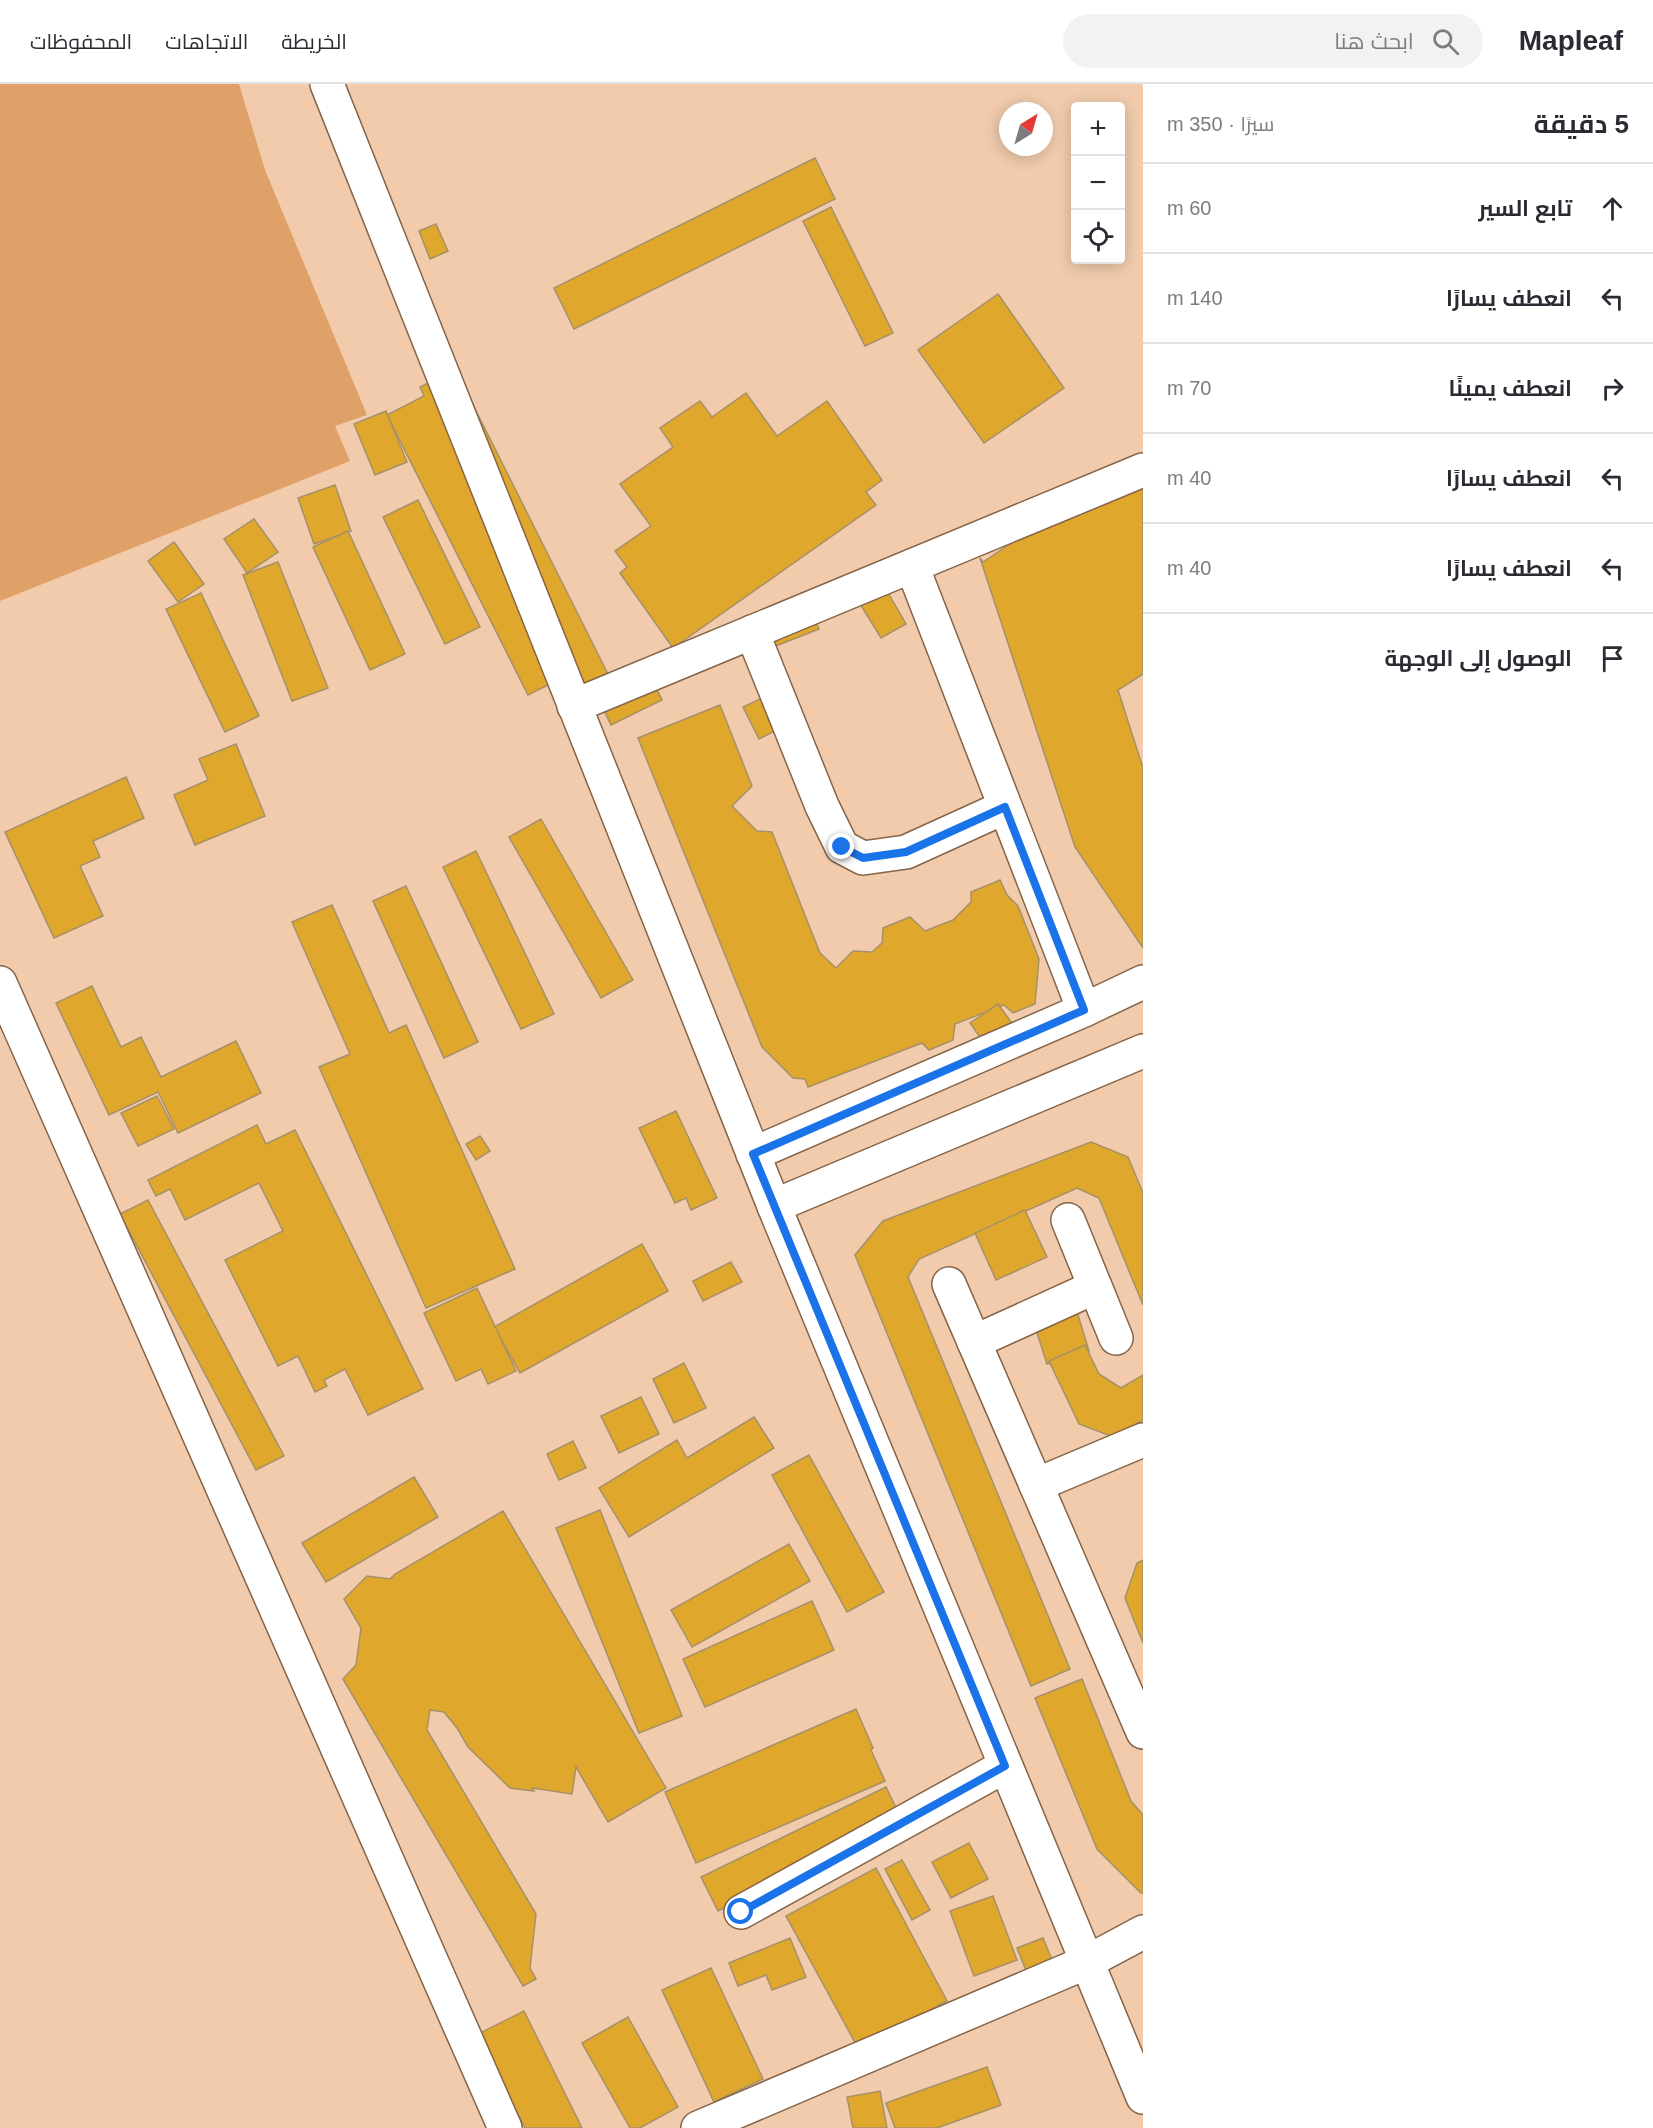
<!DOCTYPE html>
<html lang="ar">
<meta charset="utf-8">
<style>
body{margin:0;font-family:Helvetica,Cairo,sans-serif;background:#f2f2f3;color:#2b2b33;direction:rtl}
.controls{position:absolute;right:18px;top:18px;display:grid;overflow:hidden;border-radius:6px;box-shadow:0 3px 15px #0003}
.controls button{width:54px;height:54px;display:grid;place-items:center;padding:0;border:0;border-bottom:2px solid #e1e1e2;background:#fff;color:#2b2b33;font:30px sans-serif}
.compass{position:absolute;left:999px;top:18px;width:54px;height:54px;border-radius:50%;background:#fff;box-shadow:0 3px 15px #0003;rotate:37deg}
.stop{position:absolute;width:18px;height:18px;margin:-14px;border:4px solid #1a73e8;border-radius:50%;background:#fff}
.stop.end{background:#1a73e8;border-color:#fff;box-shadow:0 2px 6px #0008}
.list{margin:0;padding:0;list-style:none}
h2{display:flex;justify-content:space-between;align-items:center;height:78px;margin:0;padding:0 24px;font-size:26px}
h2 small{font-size:20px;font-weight:400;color:#7c7c81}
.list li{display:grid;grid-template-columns:39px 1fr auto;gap:18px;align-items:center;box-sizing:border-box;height:90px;padding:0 24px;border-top:2px solid #e1e1e2}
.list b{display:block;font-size:22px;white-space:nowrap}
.list em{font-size:20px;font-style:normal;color:#7c7c81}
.icon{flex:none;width:33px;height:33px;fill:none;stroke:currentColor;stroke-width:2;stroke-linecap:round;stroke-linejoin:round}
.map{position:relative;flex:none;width:1143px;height:2044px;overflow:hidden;direction:ltr}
header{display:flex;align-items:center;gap:36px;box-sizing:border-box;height:84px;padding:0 30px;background:#fff;border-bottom:2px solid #e1e1e2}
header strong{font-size:28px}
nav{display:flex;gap:33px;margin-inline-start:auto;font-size:21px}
.search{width:420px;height:54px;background:#f2f2f3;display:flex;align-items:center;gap:15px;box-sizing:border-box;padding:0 21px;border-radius:33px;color:#7c7c81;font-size:22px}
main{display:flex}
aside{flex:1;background:#fff}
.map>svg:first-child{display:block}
.green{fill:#e0a168}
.building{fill:#dfa72c;stroke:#a69069;stroke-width:1.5}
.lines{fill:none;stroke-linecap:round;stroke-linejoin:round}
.minor-casing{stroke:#866447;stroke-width:36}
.minor{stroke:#fff;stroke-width:33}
.route{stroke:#1a73e8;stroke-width:8}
</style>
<header>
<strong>Mapleaf</strong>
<div class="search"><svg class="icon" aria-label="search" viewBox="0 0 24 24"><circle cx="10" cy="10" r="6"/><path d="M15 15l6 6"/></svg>ابحث هنا</div>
<nav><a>الخريطة</a><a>الاتجاهات</a><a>المحفوظات</a></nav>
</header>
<main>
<aside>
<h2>5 دقيقة<small>سيرًا · 350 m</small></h2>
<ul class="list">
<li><svg class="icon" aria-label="ahead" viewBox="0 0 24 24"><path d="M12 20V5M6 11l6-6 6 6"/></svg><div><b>تابع السير</b></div><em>60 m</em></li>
<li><svg class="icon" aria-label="left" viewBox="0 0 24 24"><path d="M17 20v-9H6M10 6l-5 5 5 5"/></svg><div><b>انعطف يسارًا</b></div><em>140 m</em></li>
<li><svg class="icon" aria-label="right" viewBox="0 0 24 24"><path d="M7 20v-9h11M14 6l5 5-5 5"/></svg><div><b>انعطف يمينًا</b></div><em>70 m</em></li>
<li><svg class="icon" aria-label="left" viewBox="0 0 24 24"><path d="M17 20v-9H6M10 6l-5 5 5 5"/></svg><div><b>انعطف يسارًا</b></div><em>40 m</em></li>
<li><svg class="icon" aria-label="left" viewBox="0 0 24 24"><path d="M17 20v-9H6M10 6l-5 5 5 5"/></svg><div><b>انعطف يسارًا</b></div><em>40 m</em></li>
<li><svg class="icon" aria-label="arrive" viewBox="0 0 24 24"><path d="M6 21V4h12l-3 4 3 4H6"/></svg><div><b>الوصول إلى الوجهة</b></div></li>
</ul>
</aside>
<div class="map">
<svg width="1143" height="2044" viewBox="0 0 1143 2044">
<rect width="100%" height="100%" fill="#f1cbac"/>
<path class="green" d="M0 0H239L265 86 367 331 335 342 350 377 0 517Z"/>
<g class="building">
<path d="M815 74 835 115 574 245 554 204Z"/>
<path d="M831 123 893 249 865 262 803 137Z"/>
<path d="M436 140 448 167 430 175 419 147Z"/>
<path d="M998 210 1064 304 984 359 918 266Z"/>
<path d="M455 285 618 610 651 594 662 616 611 641 600 618 568 591 528 611 387 331 424 312 420 303Z"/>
<path d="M746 309 777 352 827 317 882 396 866 408 876 421 673 564 620 489 627 483 615 467 651 442 620 400 673 363 660 344 700 317 712 333Z"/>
<path d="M386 327 407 378 375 391 354 340Z"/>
<path d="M1143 400V590L1118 606 1143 684V864L1075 763 980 474 983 478 1058 428Z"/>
<path d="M335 401 351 447 314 460 298 414Z"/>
<path d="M418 416 480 543 445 560 383 433Z"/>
<path d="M254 435 278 468 247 489 224 455Z"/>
<path d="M348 447 405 570 370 586 313 463Z"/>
<path d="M174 458 204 500 178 518 148 477Z"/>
<path d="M278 478 328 604 292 617 243 491Z"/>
<path d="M883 500 906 540 881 554 857 515Z"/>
<path d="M201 509 259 632 225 648 166 525Z"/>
<path d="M813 531 819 545 763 567 760 559Z"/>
<path d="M766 612 781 644 759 655 743 623Z"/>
<path d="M720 621 752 702 732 722 757 747 772 748 820 869 836 884 853 867 872 868 882 859 883 844 910 833 925 847 953 836 971 818V808L1000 796 1007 811 1018 822 1039 875 1035 920 1013 929 1004 921 955 940 953 956 929 966 922 959 808 1003 805 995 793 994 762 963 638 654Z"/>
<path d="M236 660 265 732 195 761 174 711 208 696 199 675Z"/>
<path d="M126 693 144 734 93 757 100 773 80 782 103 832 54 854 5 748Z"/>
<path d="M541 735 633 896 601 914 509 753Z"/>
<path d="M476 767 554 930 521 945 443 783Z"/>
<path d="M406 802 478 958 444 974 373 817Z"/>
<path d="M332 821 389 949 406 941 515 1185 426 1224 319 983 350 970 292 838Z"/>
<path d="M92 902 121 963 141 953 161 993 236 957 261 1009 178 1049 158 1008 109 1031 56 919Z"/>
<path d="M998 920 1014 942 986 962 970 939Z"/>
<path d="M157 1012 174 1045 138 1062 121 1029Z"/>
<path d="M676 1027 717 1114 691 1126 686 1114 675 1119 639 1044Z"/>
<path d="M257 1041 266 1060 295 1046 423 1305 368 1331 345 1285 324 1296 327 1302 315 1308 298 1272 278 1282 225 1176 283 1147 259 1099 185 1136 170 1105 156 1112 148 1096Z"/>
<path d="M480 1052 490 1067 476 1076 466 1060Z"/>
<path d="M1091 1058 1128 1073 1143 1109V1221L1099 1114 1077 1104 919 1175 908 1193 1070 1585 1031 1602 855 1171 883 1137Z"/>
<path d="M148 1116 284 1372 256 1386 120 1130Z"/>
<path d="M1025 1126 1047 1173 996 1196 975 1149Z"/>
<path d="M642 1160 668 1207 520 1289 494 1243Z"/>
<path d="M731 1178 742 1198 703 1217 693 1197Z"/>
<path d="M477 1204 516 1287 488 1300 481 1285 456 1297 424 1229Z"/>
<path d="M1075 1221 1089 1267 1047 1280 1032 1233Z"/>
<path d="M1085 1261 1099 1290 1121 1304 1143 1291V1336L1113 1353 1079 1340 1049 1277Z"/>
<path d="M684 1279 706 1324 674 1339 653 1295Z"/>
<path d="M641 1313 659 1350 619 1369 601 1332Z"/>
<path d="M754 1333 774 1364 629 1453 599 1404 677 1356 687 1374Z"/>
<path d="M573 1357 586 1384 559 1396 547 1370Z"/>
<path d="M809 1371 884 1508 847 1528 772 1391Z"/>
<path d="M414 1393 438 1433 326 1498 302 1459Z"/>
<path d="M600 1426 682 1632 639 1649 556 1444Z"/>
<path d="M503 1427 666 1704 608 1738 576 1683 572 1710 532 1704 534 1707 510 1704 468 1663 457 1644 444 1628 430 1626 427 1646 536 1830 530 1884 536 1895 523 1902 343 1595 356 1581 361 1544 344 1515 367 1492 390 1495 395 1490Z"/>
<path d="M789 1460 810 1497 692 1563 671 1526Z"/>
<path d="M1143 1476V1559L1125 1514 1137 1479Z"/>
<path d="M812 1517 834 1566 705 1623 683 1575Z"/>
<path d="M1082 1595 1131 1717 1143 1731V1809H1141L1097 1765 1035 1614Z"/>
<path d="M856 1625 873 1664 871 1666 885 1697 696 1779 665 1708Z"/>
<path d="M886 1703 902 1736 718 1827 701 1793Z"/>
<path d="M969 1759 988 1795 951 1814 932 1778Z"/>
<path d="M902 1776 930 1826 912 1836 885 1785Z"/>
<path d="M876 1784 947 1917 858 1964 786 1832Z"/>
<path d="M993 1812 1017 1876 974 1892 950 1827Z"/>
<path d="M790 1854 806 1893 772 1906 766 1891 738 1902 729 1879Z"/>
<path d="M1043 1854 1055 1883 1029 1894 1017 1864Z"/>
<path d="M711 1884 763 1995 714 2018 662 1906Z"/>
<path d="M524 1927 582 2044H525L478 1950Z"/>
<path d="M628 1933 678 2023 640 2044H630L582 1959Z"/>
<path d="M987 1983 1001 2021 937 2044H895L886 2019Z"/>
<path d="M880 2007 887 2044H853L847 2013Z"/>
</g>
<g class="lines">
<defs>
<g id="minor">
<path d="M327 0 774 1122 1143 2013"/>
<path d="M912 482 1084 926"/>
<path d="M752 548 822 722 842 763 863 774 906 768 1005 723"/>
<path d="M574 622 1143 386"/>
<path d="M0 899 505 2044"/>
<path d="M753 1070 1084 926 1143 898"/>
<path d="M774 1122 1143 967"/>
<path d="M1068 1136 1116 1254"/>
<path d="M949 1200 1143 1648"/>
<path d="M974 1258 1095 1203"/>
<path d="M1036 1401 1143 1356"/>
<path d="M741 1828 1005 1682"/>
<path d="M698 2044 1087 1878 1143 1848"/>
</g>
</defs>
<use href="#minor" class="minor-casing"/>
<use href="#minor" class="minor"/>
</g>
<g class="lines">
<path class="route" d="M741 1828 1005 1682 753 1070 1084 926 1005 723 906 768 863 774 842 763"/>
</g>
</svg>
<div class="controls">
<button>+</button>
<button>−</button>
<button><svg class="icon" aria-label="locate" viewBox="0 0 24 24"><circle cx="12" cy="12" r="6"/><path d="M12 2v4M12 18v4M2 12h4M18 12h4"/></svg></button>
</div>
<svg class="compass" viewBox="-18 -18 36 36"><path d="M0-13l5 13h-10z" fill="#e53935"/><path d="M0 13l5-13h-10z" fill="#7c7c81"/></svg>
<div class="stop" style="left:741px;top:1828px"></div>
<div class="stop end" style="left:842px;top:763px"></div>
</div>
</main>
